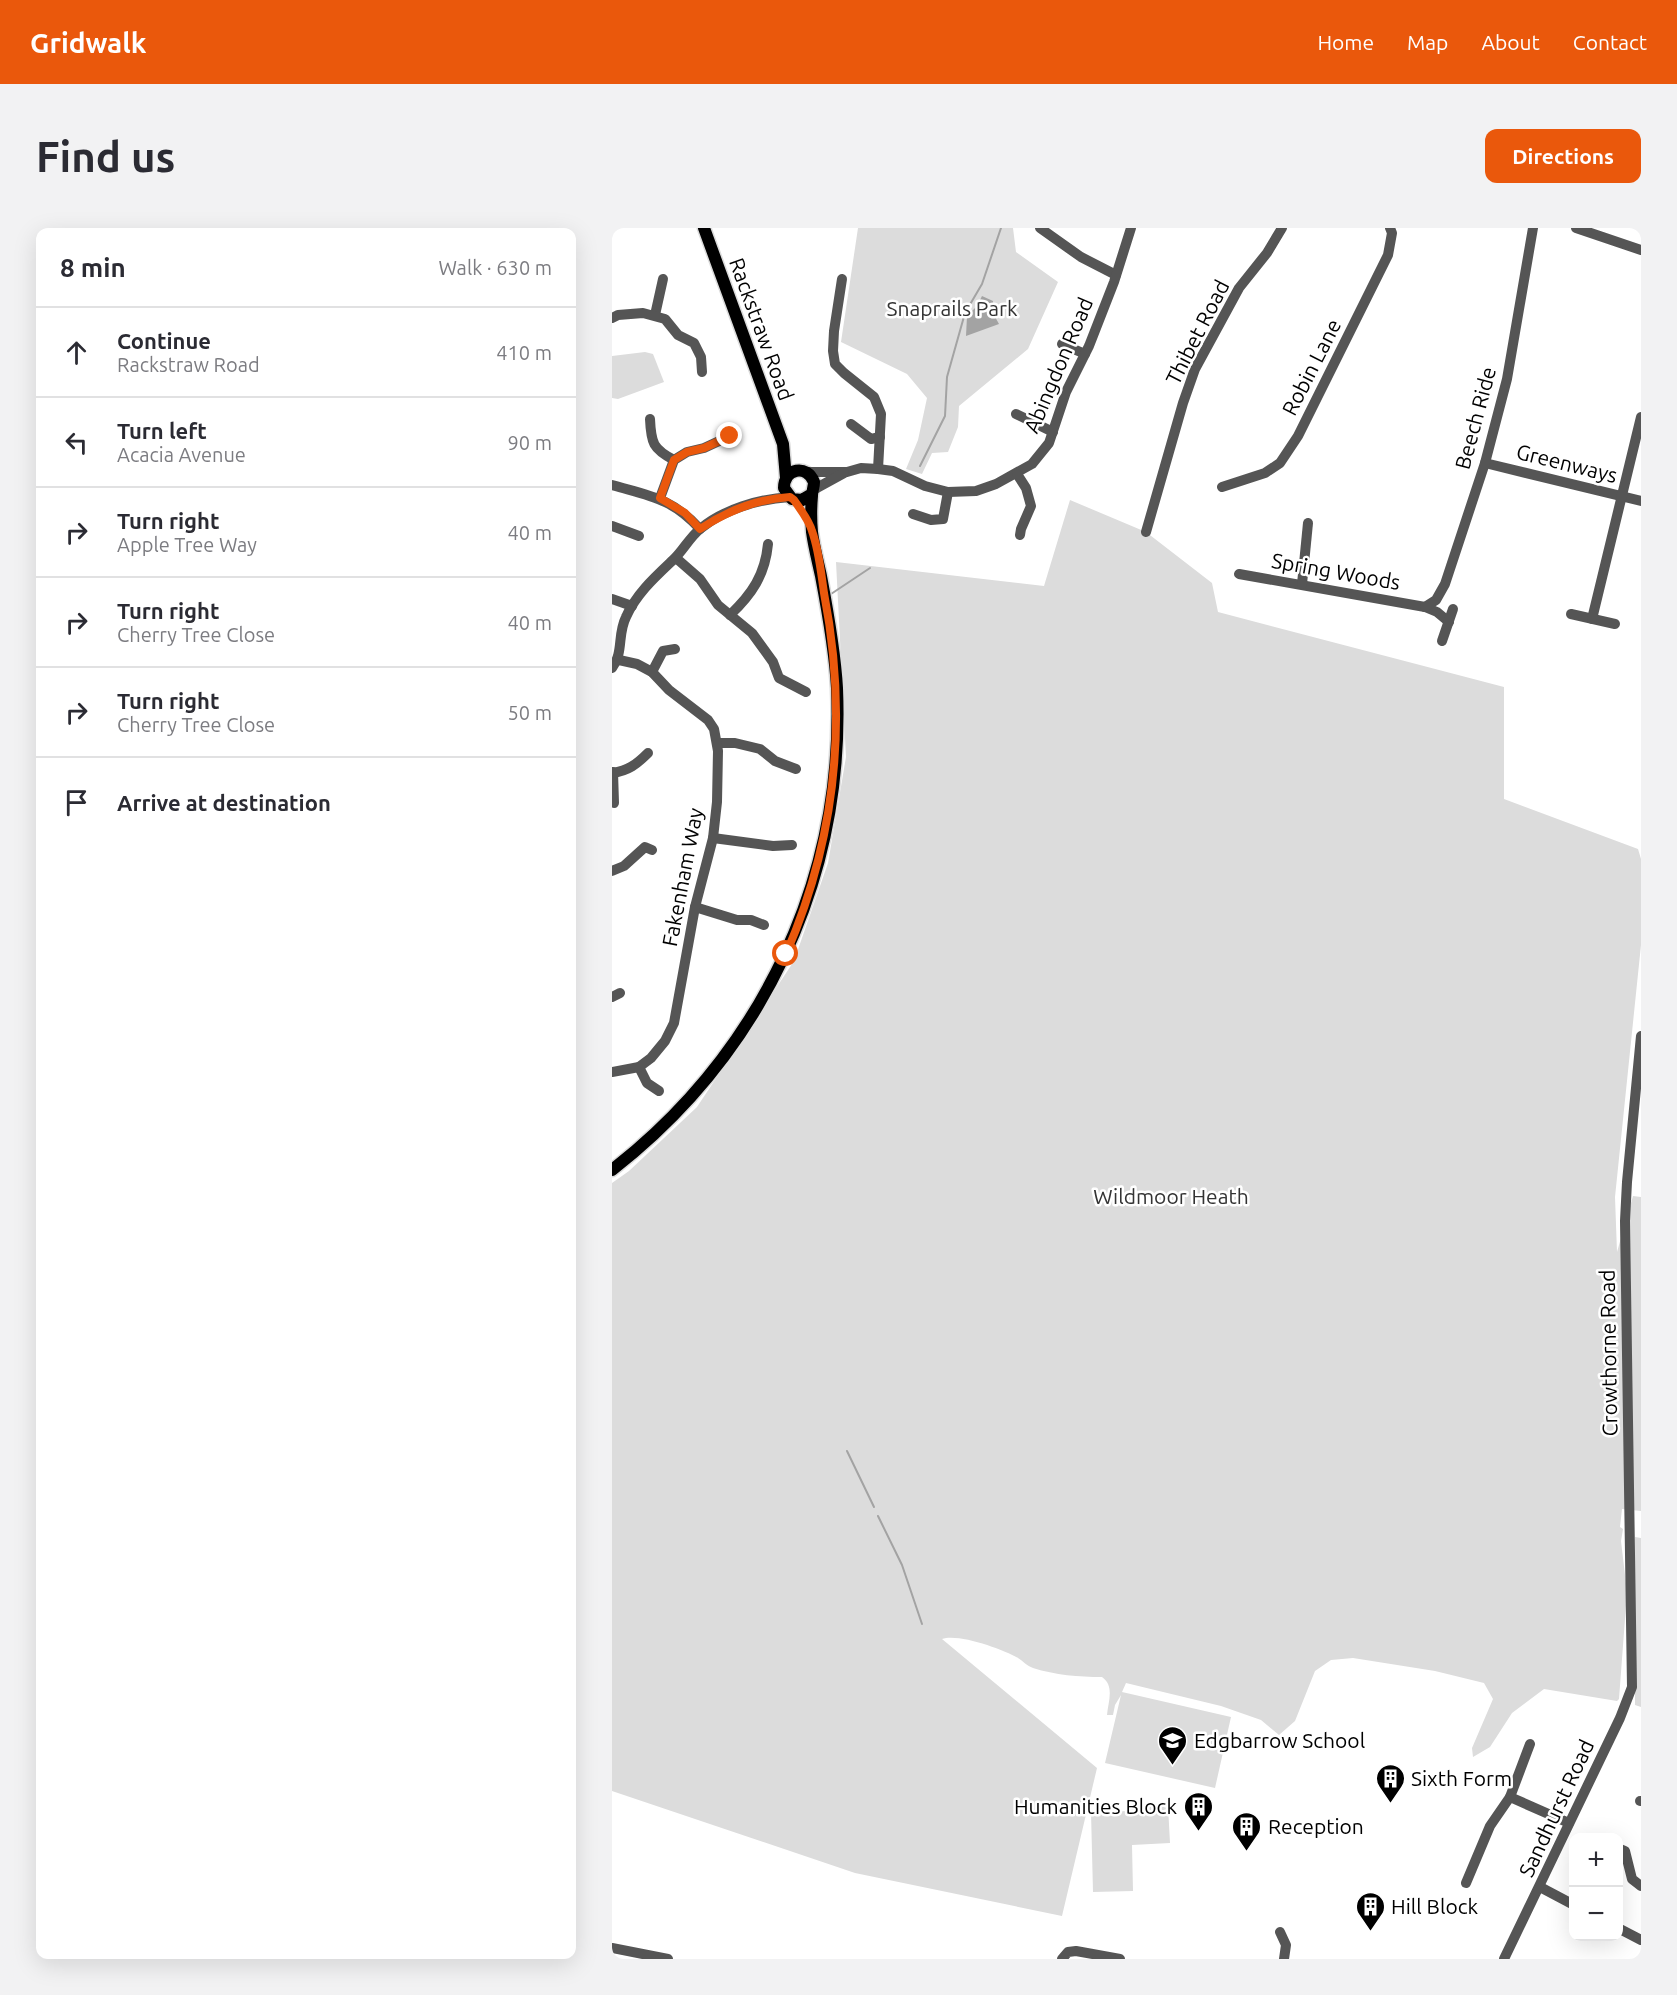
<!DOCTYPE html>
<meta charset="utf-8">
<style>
body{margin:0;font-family:Ubuntu,sans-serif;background:#f2f2f3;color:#2b2b33}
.controls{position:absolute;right:18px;bottom:18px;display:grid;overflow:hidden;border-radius:12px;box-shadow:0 6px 24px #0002}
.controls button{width:54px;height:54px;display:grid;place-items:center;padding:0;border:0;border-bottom:2px solid #e1e1e2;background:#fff;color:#2b2b33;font:30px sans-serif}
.stop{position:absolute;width:18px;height:18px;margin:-14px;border:4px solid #ea580c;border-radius:50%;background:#fff}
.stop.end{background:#ea580c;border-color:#fff;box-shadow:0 2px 6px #0008}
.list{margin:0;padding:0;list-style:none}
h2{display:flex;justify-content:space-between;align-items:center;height:78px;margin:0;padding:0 24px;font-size:26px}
h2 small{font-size:20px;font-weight:400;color:#7c7c81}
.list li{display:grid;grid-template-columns:39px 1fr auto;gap:18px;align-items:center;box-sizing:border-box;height:90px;padding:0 24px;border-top:2px solid #e1e1e2}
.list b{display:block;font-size:22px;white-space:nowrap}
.list p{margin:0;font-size:20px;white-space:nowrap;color:#7c7c81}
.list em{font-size:20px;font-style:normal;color:#7c7c81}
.icon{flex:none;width:33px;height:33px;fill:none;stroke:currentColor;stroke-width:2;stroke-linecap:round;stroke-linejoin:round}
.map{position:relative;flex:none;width:1029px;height:1731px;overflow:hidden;border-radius:12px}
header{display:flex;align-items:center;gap:36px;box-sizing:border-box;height:84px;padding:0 30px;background:#ea580c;color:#fff}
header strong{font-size:28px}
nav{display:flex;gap:33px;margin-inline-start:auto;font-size:21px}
.intro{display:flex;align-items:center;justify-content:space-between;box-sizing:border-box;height:144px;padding:0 36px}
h1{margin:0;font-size:42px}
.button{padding:15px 27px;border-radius:12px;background:#ea580c;color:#fff;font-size:21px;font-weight:700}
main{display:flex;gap:36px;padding:0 36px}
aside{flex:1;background:#fff;border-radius:12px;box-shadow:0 6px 24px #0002}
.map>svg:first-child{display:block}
.green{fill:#dcdcdc}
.water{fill:#a3a3a3}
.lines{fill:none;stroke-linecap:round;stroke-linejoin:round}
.stream{stroke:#a3a3a3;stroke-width:2}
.major-casing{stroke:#dbdbdb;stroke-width:15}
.minor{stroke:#555;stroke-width:10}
.major{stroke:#000;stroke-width:12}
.route{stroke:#ea580c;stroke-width:8}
.labels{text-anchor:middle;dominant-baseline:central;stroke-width:5;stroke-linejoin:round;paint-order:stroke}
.park-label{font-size:21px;fill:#333;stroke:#fff}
.street-label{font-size:21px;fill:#000;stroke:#fff}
.poi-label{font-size:21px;fill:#000;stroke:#fff;text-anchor:start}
</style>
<header>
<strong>Gridwalk</strong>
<nav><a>Home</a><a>Map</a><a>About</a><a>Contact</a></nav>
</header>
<div class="intro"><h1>Find us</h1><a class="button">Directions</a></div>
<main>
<aside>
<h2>8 min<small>Walk · 630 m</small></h2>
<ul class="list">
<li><svg class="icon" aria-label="ahead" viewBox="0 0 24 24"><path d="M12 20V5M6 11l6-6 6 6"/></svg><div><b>Continue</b><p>Rackstraw Road</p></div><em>410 m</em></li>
<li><svg class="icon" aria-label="left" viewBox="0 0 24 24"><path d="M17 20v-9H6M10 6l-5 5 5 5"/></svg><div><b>Turn left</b><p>Acacia Avenue</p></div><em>90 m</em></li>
<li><svg class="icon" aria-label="right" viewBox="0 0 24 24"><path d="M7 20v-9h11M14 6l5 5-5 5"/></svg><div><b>Turn right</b><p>Apple Tree Way</p></div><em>40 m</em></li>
<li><svg class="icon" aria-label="right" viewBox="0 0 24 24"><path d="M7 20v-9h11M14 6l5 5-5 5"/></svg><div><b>Turn right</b><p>Cherry Tree Close</p></div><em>40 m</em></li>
<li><svg class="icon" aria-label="right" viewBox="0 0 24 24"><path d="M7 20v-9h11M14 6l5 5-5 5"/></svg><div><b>Turn right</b><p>Cherry Tree Close</p></div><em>50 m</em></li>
<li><svg class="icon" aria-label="arrive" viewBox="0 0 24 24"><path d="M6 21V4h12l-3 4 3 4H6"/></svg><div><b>Arrive at destination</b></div></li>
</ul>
</aside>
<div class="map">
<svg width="1029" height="1731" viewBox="0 0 1029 1731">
<rect width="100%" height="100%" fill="#fff"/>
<g class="green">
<path d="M246 0H401L404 24 446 54 416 121 347 178 346 199 336 224 320 225 310 246 294 241 306 212 315 170 295 146 229 114Z"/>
<path d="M33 124 41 126 52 154 6 171 0 170V128Z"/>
<path d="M458 272 534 304 600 355 606 384 892 459V571L1026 621 1029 631V717L1003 969 1005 1024 1021 968 1029 969V1283L1010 1281 1008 1299 1011 1301 1009 1313 1015 1364 1007 1471 1005 1473 932 1461 900 1485 878 1519 861 1529 860 1520 881 1471 872 1455 823 1443 741 1430 719 1432 703 1443 683 1493 667 1507 649 1492 609 1478 514 1455 510 1464 619 1489 603 1560 493 1535 509 1467 503 1477 501 1487H495C496 1474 503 1458 490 1449 467 1449 443 1447 421 1440 415 1438 411 1433 406 1430 391 1421 346 1405 330 1411L485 1540 450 1688 243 1645 0 1563V955L17 943 85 879 182 733 216 635 234 529 224 334 432 358Z"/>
<path d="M1023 1309 1029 1310V1479L1023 1477Z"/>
<path d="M556 1578 558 1615 520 1617 521 1663 481 1664 479 1584 518 1583V1579Z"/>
</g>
<path class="water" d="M370 68 381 73 382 87 387 96 354 108 355 88 365 78Z"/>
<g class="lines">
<g class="stream">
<path d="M308 238 333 188 335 149 353 85 370 56 389 0"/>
<path d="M219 366 258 340"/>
<path d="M235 1223 262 1279"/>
<path d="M266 1288 290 1337 310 1396"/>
</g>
<defs>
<g id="major">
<path d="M92 0 171 216 174 250"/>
<path d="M0 942C150 825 233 651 225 460 223 423 216 385 209 348 206 334 202 319 200 304 199 293 199 279 200 268 200 263 202 259 202 254 195 236 172 240 172 260L180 271 190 272 200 266"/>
</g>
</defs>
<use href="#major" class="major-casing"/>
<g class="minor">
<path d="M428 0 469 29 504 47"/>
<path d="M964 0 1029 22"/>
<path d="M230 51 222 103 221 123 223 136 232 145 262 169 269 186 266 241"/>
<path d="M43 87 51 51"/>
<path d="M0 90 6 87 31 85 53 91 66 107 82 115 89 129 90 144"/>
<path d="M450 116 473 126"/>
<path d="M404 186 441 204"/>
<path d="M38 191C39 215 41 221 62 232"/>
<path d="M239 196 259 211 268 209"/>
<path d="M873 235 1029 273"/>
<path d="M195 244H235L249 240 266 241 281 243 313 258 336 264 364 263 384 256 420 236 437 215 454 164 477 118 502 54 519 0"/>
<path d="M405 246 414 260 419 278 409 301 408 307"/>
<path d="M0 257C38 268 60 270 88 301"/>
<path d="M610 259 653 245 668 235 686 208 776 27 780 5 778 0"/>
<path d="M201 262 232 245"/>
<path d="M48 270 62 232 75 224 92 220 118 208"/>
<path d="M301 286 319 292 331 291 336 264"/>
<path d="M0 298 27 308"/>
<path d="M534 304 571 175 583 141 627 60 655 25 670 0"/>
<path d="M64 330 88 351 106 377 140 405 161 434 167 450 194 464"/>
<path d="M627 346 813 379 825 384 837 394"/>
<path d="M690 356 696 295"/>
<path d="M0 371 20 378"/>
<path d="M813 379 824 372 833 356 873 235 895 151 921 0"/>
<path d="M959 386 1003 396"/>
<path d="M118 387C140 366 153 347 156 316"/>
<path d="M980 391 1029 189"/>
<path d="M830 413 841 381"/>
<path d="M0 440C12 424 5 407 14 389 24 366 43 349 61 332 71 323 77 310 88 301 112 281 147 271 178 269"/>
<path d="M40 444 51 423 63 421"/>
<path d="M106 515H123L148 521 163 533 184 541"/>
<path d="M1 544 2 575"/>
<path d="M0 545C16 543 25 536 36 525"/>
<path d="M101 610 161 618 180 617"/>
<path d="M0 643 12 638 33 619 40 622"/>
<path d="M83 679 125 692H139L152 697"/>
<path d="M0 769 8 765"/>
<path d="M27 839 35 855 47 863"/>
<path d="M0 844 27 839 39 830 53 813 62 795 83 679 101 610 105 574 106 523 102 501 96 492 57 462 40 444 25 436 7 432"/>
<path d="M898 1569 957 1595"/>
<path d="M1028 1573H1029"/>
<path d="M1006 1620 1013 1623 1020 1651 1029 1658"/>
<path d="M854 1655 878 1598 898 1569 918 1516"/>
<path d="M928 1659 962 1677"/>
<path d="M1006 1700 1029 1712"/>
<path d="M668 1704 674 1717 672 1731"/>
<path d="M0 1720 56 1731"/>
<path d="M450 1731 456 1724 464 1723 508 1731"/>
<path d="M892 1731 1008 1490 1020 1459 1013 993 1015 954 1029 808"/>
</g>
<use href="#major" class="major"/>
</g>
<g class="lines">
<path class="route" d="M118 208 92 220 75 224 62 232 48 270 73 285 88 301C115 283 145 271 178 269L182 272C188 281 197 292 200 303 207 322 209 345 212 365 236 489 224 611 174 726"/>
</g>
<defs>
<symbol id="school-pin" viewBox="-11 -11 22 30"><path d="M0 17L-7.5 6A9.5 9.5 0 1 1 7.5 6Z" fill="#000" stroke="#fff"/><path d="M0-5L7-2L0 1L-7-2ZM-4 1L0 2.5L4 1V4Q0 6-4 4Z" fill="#fff"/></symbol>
<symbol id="building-pin" viewBox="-11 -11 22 30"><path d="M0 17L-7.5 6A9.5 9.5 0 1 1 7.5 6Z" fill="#000" stroke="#fff"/><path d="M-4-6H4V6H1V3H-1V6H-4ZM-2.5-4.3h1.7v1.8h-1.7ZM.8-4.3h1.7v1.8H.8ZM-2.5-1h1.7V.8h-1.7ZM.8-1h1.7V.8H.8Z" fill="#fff"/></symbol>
</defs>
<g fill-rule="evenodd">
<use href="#school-pin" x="544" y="1496" width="33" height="45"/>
<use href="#building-pin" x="762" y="1534" width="33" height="45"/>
<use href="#building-pin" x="570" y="1562" width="33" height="45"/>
<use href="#building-pin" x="618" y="1582" width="33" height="45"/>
<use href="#building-pin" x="742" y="1662" width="33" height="45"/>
</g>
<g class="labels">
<g class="park-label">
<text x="340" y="80">Snaprails Park</text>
<text x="559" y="968">Wildmoor Heath</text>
</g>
<g class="street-label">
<text transform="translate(150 101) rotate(70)">Rackstraw Road</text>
<text transform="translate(585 104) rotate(-63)">Thibet Road</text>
<text transform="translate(446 137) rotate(-67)">Abingdon Road</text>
<text transform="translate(699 139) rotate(-63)">Robin Lane</text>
<text transform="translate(863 190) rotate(-75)">Beech Ride</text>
<text transform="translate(955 235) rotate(14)">Greenways</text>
<text transform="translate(724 343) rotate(10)">Spring Woods</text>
<text transform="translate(70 649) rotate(-79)">Fakenham Way</text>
<text transform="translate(996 1125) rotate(-91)">Crowthorne Road</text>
<text transform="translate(944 1580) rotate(-65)">Sandhurst Road</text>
</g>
<g class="poi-label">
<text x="582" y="1512">Edgbarrow School</text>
<text x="799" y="1550">Sixth Form</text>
<text x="565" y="1578" text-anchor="end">Humanities Block</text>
<text x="656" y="1598">Reception</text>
<text x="779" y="1678">Hill Block</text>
</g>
</g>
</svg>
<div class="controls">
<button>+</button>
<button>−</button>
</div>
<div class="stop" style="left:174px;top:726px"></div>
<div class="stop end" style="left:118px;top:208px"></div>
</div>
</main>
